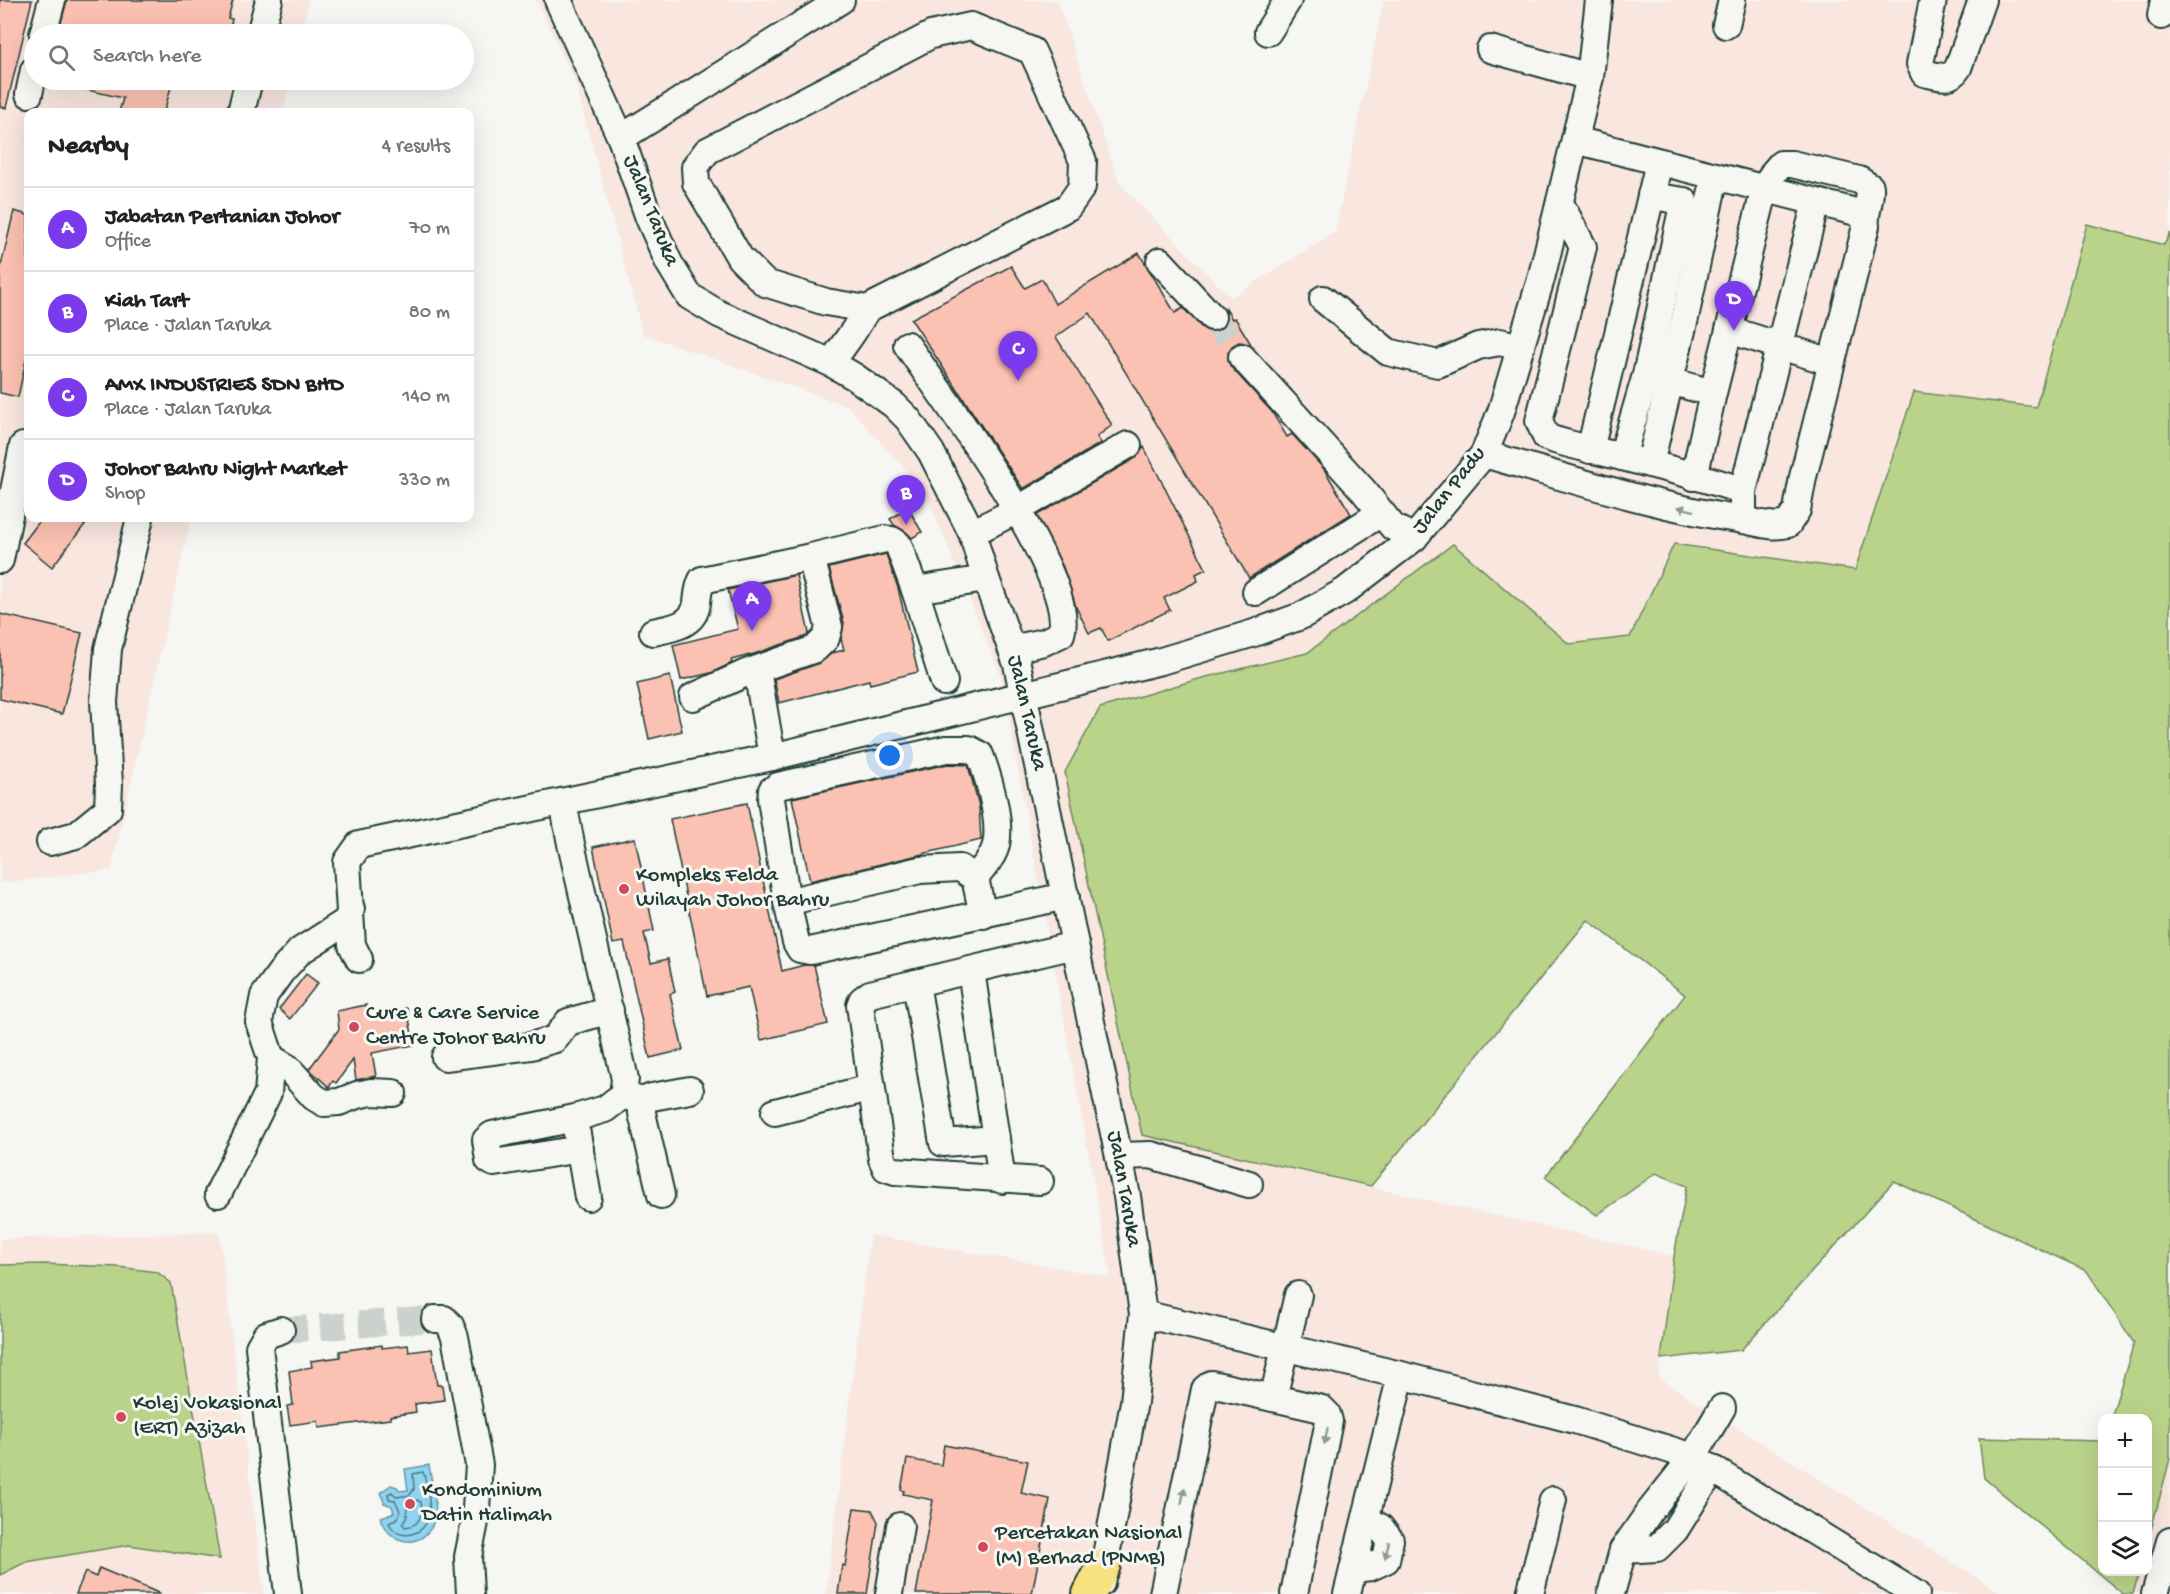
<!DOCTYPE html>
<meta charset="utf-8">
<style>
body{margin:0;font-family:"Gochi Hand",sans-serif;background:#f2f2f2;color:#222}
.controls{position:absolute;right:18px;bottom:18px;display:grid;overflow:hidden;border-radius:12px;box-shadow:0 6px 24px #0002}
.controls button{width:54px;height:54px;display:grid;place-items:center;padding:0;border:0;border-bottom:2px solid #e0e0e0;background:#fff;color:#222;font:30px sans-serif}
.you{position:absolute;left:890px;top:756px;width:21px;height:21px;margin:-15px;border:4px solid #fff;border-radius:50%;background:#1a73e8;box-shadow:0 0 0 9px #1a73e833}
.badge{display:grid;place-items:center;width:39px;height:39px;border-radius:50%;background:#7c3aed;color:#fff;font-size:20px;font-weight:700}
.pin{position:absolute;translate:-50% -50px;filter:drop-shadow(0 2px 3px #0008)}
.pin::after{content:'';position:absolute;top:32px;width:21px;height:18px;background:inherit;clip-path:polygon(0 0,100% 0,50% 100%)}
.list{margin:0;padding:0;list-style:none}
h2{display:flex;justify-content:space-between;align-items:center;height:78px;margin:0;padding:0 24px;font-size:26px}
h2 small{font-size:20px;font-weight:400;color:#767676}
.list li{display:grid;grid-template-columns:39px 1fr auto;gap:18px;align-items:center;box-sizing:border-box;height:84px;padding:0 24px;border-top:2px solid #e0e0e0}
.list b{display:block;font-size:22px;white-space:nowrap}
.list p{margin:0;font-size:20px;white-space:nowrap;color:#767676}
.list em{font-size:20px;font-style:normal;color:#767676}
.icon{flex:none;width:33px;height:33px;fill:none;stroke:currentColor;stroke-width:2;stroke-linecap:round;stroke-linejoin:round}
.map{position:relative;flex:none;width:2170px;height:1594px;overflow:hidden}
.search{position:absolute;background:#fff;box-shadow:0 6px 24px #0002;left:24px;top:24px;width:450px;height:66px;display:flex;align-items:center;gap:15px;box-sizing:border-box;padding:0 21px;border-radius:33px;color:#767676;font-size:22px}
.panel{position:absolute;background:#fff;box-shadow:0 6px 24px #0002;left:24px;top:108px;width:450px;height:414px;border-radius:12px}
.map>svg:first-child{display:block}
.built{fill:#f8e6df}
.green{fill:#bad38a;stroke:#6c885f;stroke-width:1.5}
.water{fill:#8fd3f1;stroke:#6297a5;stroke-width:1.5}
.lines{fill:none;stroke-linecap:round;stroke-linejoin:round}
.shore{stroke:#4c7980;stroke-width:1.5}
.building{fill:#fbc1b2;stroke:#1f3d34;stroke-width:1.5}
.minor-tunnel{stroke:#cbd1cc;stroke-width:26;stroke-dasharray:26 13;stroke-linecap:butt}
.minor-casing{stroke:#1f3d34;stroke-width:30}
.major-casing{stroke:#1f3d34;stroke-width:36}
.minor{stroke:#f6f6f2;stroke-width:26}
.major{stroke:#f6e281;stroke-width:32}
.oneway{fill:#8a9a93}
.poi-dot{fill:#d1495b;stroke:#f6f6f2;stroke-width:2}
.labels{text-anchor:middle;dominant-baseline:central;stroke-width:6;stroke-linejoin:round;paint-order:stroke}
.street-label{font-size:22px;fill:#1f3d34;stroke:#f6f6f2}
.poi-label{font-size:22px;fill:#1f3d34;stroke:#f6f6f2;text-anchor:start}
</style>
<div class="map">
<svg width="2170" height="1594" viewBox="0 0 2170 1594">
<rect width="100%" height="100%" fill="#f6f6f2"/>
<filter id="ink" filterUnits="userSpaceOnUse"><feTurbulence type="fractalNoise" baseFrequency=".0167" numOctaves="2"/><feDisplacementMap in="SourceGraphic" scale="12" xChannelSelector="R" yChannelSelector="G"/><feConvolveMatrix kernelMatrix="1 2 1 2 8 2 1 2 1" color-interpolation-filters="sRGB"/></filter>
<g filter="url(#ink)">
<g class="built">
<path d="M0 0H309L301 34H34V80H291L283 112H28V518H191L111 870 0 883Z"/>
<path d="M536 0H1057L1119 183 1231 298 1335 232 1384 0H2170V233L2164 245 2087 224 2036 407 1914 392 1855 570 1674 544 1630 638 1569 644 1453 544 1307 653 1202 678 1100 708 1142 1135 1674 1256 1658 1378 2003 1594H826L870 1235 1111 1277 1001 676 925 491 848 406 643 334 574 78Z"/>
<path d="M219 1232 264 1594H0V1239Z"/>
<path d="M2170 1459V1594H2133L2139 1572H2148V1541Z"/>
</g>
<g class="green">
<path d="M2087 224 2164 245 2170 233V1459L2148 1541V1418H2111L2134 1343 2087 1271 1894 1181 1741 1350 1661 1359 1674 1256 1687 1186 1656 1173 1597 1215 1545 1177 1685 995 1588 920 1371 1186 1142 1135 1065 772 1100 708 1202 678 1307 653 1453 544 1569 644 1630 637 1674 544 1855 570 1914 392 2036 407Z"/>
<path d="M44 1264 118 1267 157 1272 171 1283 220 1559 129 1545 26 1562 0 1575V1265Z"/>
<path d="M1979 1438 2102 1441V1572H2139L2133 1594H2123L1984 1478Z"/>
</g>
<path class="water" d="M429 1465C431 1481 439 1504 434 1521 425 1549 389 1548 381 1517L394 1513 392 1506 384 1503 381 1492 391 1485 397 1487 400 1491 408 1490 405 1469Z"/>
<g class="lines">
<g class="shore">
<path d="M423 1472C427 1483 432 1507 428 1519 422 1537 397 1541 389 1523L398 1518 400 1511 395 1500 389 1499 388 1494 392 1492 397 1497 410 1495 414 1489 413 1474Z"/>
<path d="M417 1500 421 1502C423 1515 420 1526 405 1527L403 1524 407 1516V1505Z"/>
</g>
</g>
<g class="building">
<path d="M0 0H32L6 108 0 107Z"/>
<path d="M67 0H233L228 18 232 19 229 34H58Z"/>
<path d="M71 80H173L164 112H119L123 98 70 86Z"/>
<path d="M14 211 28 215V351L18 397 0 393V270Z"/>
<path d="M1139 253 1175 313 1183 308 1201 327 1208 331H1216L1223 328 1226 321V309L1232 319 1235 318 1252 346 1246 343 1239 342 1232 346 1228 353V361L1231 367 1272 412 1287 437 1292 434 1324 469 1351 514 1249 578 1090 313 1056 337 1112 425 1097 437 1101 443 1023 489 911 319 1011 266 1025 288 1042 279 1055 304Z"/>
<path d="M1144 447 1206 569 1196 574 1198 581 1164 598 1170 610 1108 641 1101 628 1089 633 1076 607 1063 567 1037 515 1136 458Z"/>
<path d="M908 508 922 532 912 538 906 532 894 525 890 519Z"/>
<path d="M42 518H90L52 567 23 543Z"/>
<path d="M886 554 898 588 918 672 870 684 869 680 779 703 774 679 820 663 832 653 844 650 841 639 844 623 829 568Z"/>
<path d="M796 575 809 633 807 636 754 654 731 660 732 663 711 673 681 680 673 645 738 629 728 590Z"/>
<path d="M0 614 82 633 62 714 0 699Z"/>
<path d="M670 676 682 731 649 739 637 684Z"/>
<path d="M948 764 968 765 979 806 981 840 810 881 792 798Z"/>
<path d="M747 803 782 971 804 965H814L828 1024 761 1040 749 987 707 996 670 819Z"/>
<path d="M635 838 654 931 644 933 651 963 668 959 675 992 670 994 683 1050 650 1058 624 942 613 944 593 847Z"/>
<path d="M306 974 318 983 290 1019 279 1009Z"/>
<path d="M366 1005 368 1016 407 1008 414 1045 372 1053 376 1076 356 1080 353 1060 336 1083 333 1081 329 1087 309 1069 339 1029 337 1011Z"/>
<path d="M382 1345V1348L408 1345 409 1352 432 1349 437 1385H442L444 1400 415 1404 416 1412 390 1416V1419L319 1428 318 1421 290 1425 287 1406 293 1405 289 1371 312 1367 311 1361 340 1357V1351Z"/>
<path d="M944 1445 1028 1461 1021 1493 1050 1499 1032 1594H916L933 1500 903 1494 904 1491 901 1490 907 1459 941 1465Z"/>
<path d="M854 1508 872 1510 878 1522 867 1594H838L842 1565 845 1566Z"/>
<path d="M99 1568 161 1594H76L85 1572 96 1577Z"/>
</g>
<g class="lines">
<g class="minor-tunnel">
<path d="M1212 317 1242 357"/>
<path d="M281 1330 435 1319"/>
</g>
<defs>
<g id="minor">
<path d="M558 0 621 138 649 218 669 263 689 296 719 314 831 363 855 377 894 405 908 419 931 452 972 533 986 579 1017 664 1127 1196 1143 1314 1134 1402 1101 1583"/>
<path d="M1933 0 1920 64 1924 73C1939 76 1949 82 1958 68L1982 0"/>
<path d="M2161 16 2164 0"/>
<path d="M1726 25 1732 0"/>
<path d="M1268 32 1288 0"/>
<path d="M43 34 52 0"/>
<path d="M260 34 269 0"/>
<path d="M1490 49 1590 77"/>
<path d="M29 94 34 70"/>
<path d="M241 112 249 80"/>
<path d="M621 138 841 0"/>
<path d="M1575 140 1856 212 1865 218"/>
<path d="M1560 203 1583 247 1539 421 1546 437C1571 446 1596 450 1622 457 1662 467 1704 477 1743 491V520"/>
<path d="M1160 261 1212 317"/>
<path d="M1323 299 1388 352 1438 364 1478 346 1500 342 1521 347"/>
<path d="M1729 330 1831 362"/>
<path d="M907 345C941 395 1080 580 1061 634L1044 642 1012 649"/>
<path d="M1242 357 1363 490 1393 527 1414 538"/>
<path d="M831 363 853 332 867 309 1068 207 1082 187 1083 161 1032 51 971 26 931 35 707 151 695 167 696 183 740 258 765 283 826 302 867 309"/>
<path d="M1669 381 1713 393"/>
<path d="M1590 450 1651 196"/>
<path d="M1484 454C1569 478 1655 507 1743 520 1761 523 1769 528 1788 524L1797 510 1803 477 1866 226C1864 213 1871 201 1870 187L1859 180 1792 164H1781L1774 172 1765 188 1713 393 1694 477"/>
<path d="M1622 457 1646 375 1684 201 1651 196 1659 162"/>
<path d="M1650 464 1685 318 1715 176"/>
<path d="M1743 491 1816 202"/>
<path d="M972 533 1017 510 1128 445"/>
<path d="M0 560 23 446"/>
<path d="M915 590 986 579"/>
<path d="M1256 592 1381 513"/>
<path d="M653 632C671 628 694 626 697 603 698 595 698 588 702 580L811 557 885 539 892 540 898 544 915 590 944 682"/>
<path d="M757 670 772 757"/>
<path d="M693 697 746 673 815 649 826 638 829 627 811 557"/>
<path d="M563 802 571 844 625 1079 623 1095 605 1109 575 1118 492 1135 486 1140 489 1160 494 1163 580 1149"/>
<path d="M50 842 76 835 108 809 109 784 104 702 108 649 140 518"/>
<path d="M975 878C981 870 990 861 994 851 1004 828 989 779 980 755L969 749H946L778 786 772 790 771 799 787 902 796 942 800 949 810 951 1066 896"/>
<path d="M787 902 920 870 960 868 975 878 983 915"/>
<path d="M359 959 352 945 347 862 359 845 772 757 1161 661 1254 633 1301 616 1345 591 1414 538 1484 454 1501 412 1541 279 1590 77 1599 0"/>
<path d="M971 970 1002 1180"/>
<path d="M916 983 943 1143 996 1139"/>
<path d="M445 1057 531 1046 555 1039 568 1022 610 1010"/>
<path d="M271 1058 288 1068 314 1097 324 1103 339 1102 357 1095 371 1092 393 1093"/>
<path d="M623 1095 642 1101V1113L661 1195"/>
<path d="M642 1101 652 1097 690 1090"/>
<path d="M775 1112 870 1088"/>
<path d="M577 1134 588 1197"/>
<path d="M1119 1156 1151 1155 1249 1184"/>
<path d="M1040 1181 895 1171 886 1168 882 1159 860 1005 862 1000 870 994 1075 945"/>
<path d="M218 1194 268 1093 271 1058 259 1022 264 996 281 972 300 951 347 921 351 909"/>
<path d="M1143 1314 1401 1375 1575 1420 1693 1457 1916 1594"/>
<path d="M435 1319H444L450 1325 455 1337 479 1465 475 1522 468 1557 470 1594"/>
<path d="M281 1330 266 1335 259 1347 288 1594"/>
<path d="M1273 1398 1298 1295"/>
<path d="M1623 1550 1657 1548 1675 1530 1713 1469"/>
<path d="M1353 1569 1371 1567 1386 1560 1390 1540 1380 1527 1366 1519"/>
<path d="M889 1594 900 1526"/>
<path d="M1163 1594 1205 1389 1211 1384 1322 1409 1327 1414 1329 1421 1294 1594"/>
<path d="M1347 1594 1401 1375"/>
<path d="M1530 1594 1553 1500"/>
<path d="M1611 1594 1623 1550 1650 1511 1693 1457 1722 1408"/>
<path d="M2155 1594 2170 1541"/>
</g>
<path id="major" d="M1089 1594 1104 1565"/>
</defs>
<use href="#minor" class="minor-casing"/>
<use href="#major" class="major-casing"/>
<use href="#minor" class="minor"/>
<use href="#major" class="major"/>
</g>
<defs><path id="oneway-solid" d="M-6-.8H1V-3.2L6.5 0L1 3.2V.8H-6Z" transform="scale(1.5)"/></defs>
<g class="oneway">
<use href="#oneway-solid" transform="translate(1686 509) rotate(-166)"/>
<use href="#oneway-solid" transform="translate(1326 1436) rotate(101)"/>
<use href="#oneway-solid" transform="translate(1183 1496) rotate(-78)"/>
<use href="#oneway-solid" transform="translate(1387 1550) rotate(104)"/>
</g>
</g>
<g class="poi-dot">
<circle cx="624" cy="889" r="6"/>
<circle cx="354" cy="1027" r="6"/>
<circle cx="121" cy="1417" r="6"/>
<circle cx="410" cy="1504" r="6"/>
<circle cx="983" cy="1547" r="6"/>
</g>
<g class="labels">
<g class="street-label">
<text transform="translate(650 211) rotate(68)">Jalan Taruka</text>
<text transform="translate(1450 491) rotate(-52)">Jalan Padu</text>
<text transform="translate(1026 713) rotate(77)">Jalan Taruka</text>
<text transform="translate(1123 1189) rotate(80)">Jalan Taruka</text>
</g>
<g class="poi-label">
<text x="636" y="876">Kompleks Felda<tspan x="636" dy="25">Wilayah Johor Bahru</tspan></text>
<text x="366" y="1014">Cure &amp; Care Service<tspan x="366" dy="25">Centre Johor Bahru</tspan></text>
<text x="133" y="1404">Kolej Vokasional<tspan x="133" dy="25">(ERT) Azizah</tspan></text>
<text x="422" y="1491">Kondominium<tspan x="422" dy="25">Datin Halimah</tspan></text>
<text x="995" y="1534">Percetakan Nasional<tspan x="995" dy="25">(M) Berhad (PNMB)</tspan></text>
</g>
</g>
</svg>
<div class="controls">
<button>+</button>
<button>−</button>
<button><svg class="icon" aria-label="layers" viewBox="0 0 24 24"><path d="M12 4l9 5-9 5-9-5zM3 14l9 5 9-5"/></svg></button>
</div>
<div class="you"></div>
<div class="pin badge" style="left:752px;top:631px">A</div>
<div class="pin badge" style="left:906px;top:525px">B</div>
<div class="pin badge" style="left:1018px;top:381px">C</div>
<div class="pin badge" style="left:1734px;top:331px">D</div>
<div class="search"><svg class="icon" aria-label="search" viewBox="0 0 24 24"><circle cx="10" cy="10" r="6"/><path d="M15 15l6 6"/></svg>Search here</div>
<section class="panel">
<h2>Nearby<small>4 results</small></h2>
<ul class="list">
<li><span class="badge">A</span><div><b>Jabatan Pertanian Johor</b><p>Office</p></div><em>70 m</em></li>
<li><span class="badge">B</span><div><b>Kiah Tart</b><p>Place · Jalan Taruka</p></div><em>80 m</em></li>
<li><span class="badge">C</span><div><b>AMX INDUSTRIES SDN BHD</b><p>Place · Jalan Taruka</p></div><em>140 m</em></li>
<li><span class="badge">D</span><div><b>Johor Bahru Night Market</b><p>Shop</p></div><em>330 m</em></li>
</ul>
</section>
</div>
